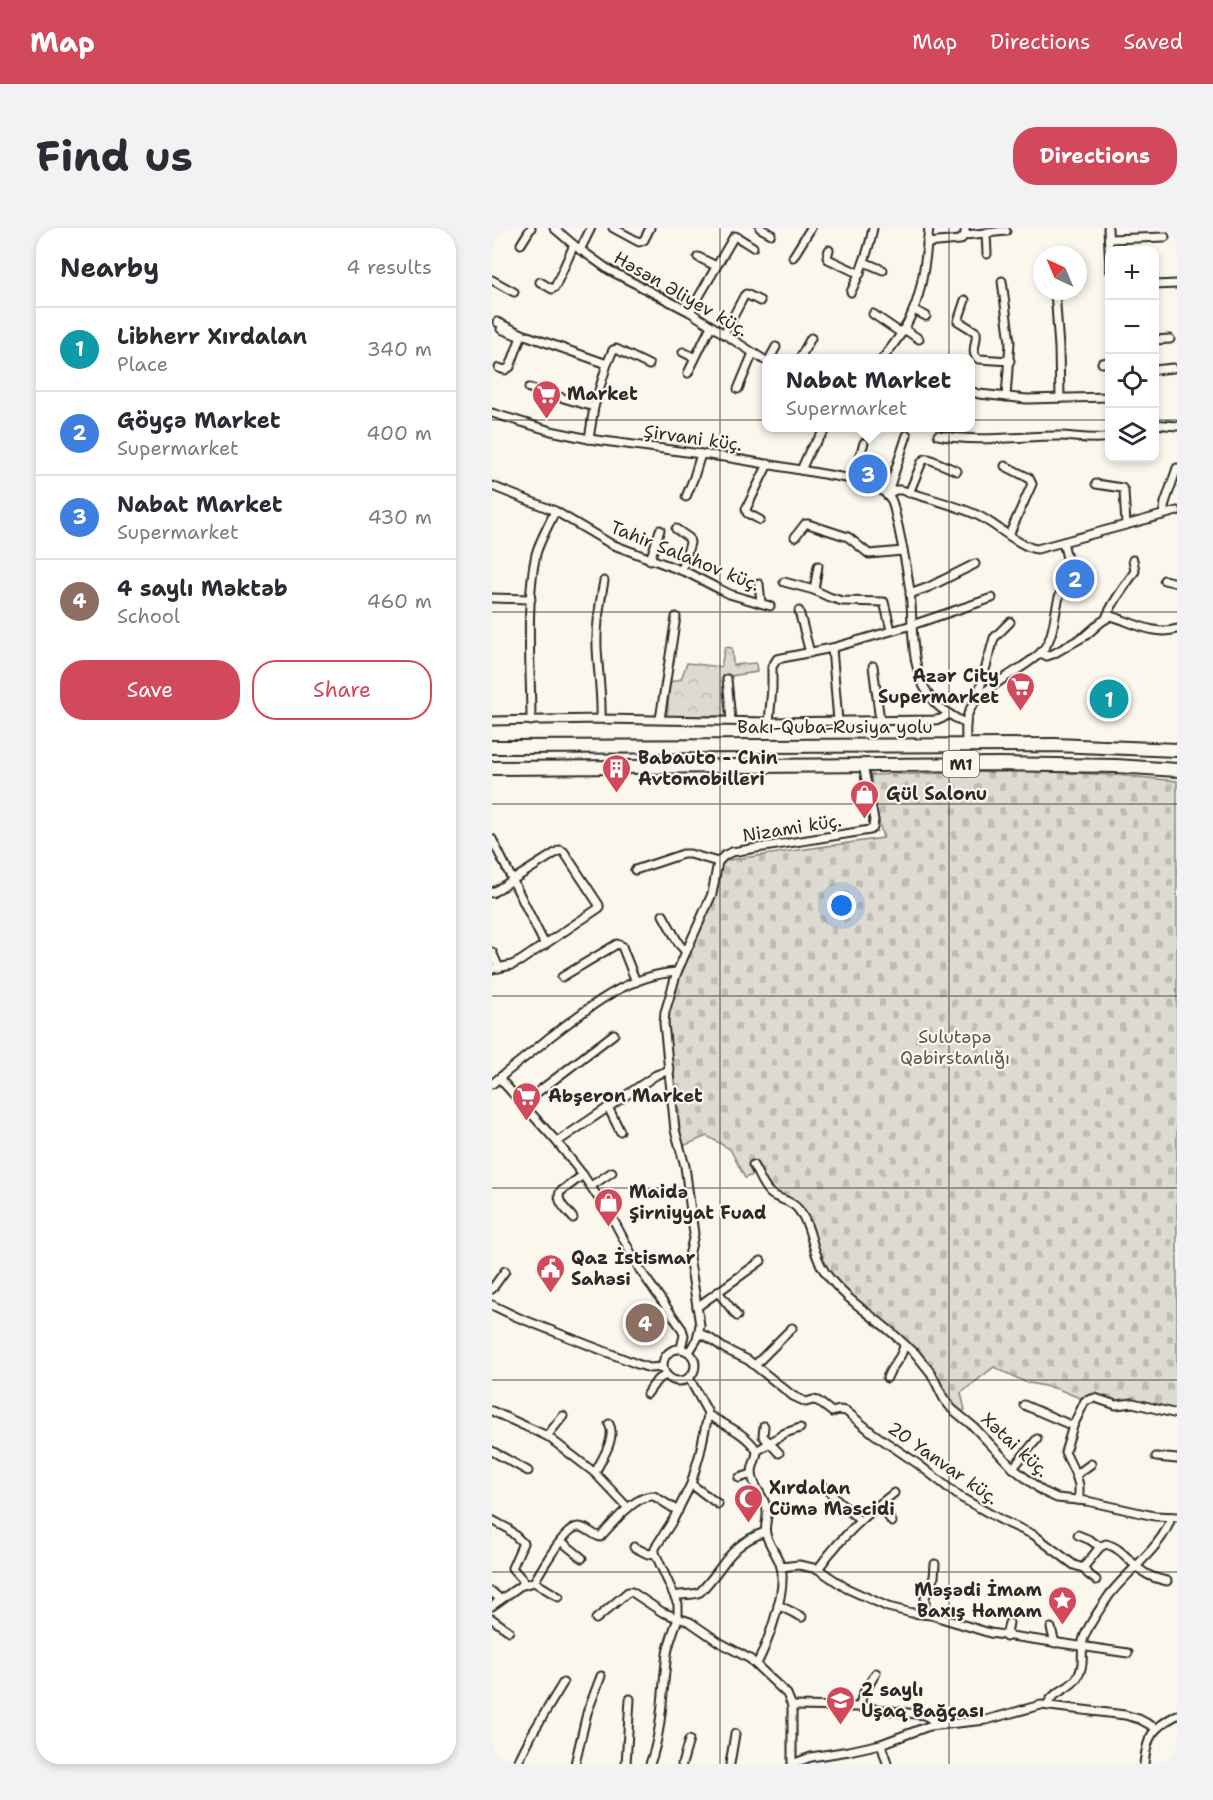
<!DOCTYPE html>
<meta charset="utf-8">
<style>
body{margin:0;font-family:"Shantell Sans",sans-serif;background:#f2f2f3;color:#2b2b33}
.controls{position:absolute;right:18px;top:18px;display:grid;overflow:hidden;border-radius:12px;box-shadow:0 3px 9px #0003}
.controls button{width:54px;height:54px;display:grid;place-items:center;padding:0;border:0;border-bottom:2px solid #e1e1e2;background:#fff;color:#2b2b33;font:30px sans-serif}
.compass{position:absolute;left:541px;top:18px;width:54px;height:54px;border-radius:50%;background:#fff;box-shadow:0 3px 9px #0003;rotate:316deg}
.you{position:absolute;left:350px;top:678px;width:21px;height:21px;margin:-15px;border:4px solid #fff;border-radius:50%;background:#1a73e8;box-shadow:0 0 0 9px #1a73e833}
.badge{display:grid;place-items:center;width:39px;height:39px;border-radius:50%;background:#d1495b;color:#fff;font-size:20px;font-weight:700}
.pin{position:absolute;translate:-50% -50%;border:3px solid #fff;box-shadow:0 2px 6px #0006}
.popup{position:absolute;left:270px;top:126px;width:213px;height:78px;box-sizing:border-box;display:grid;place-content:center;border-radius:12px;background:#fff;filter:drop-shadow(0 2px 4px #0005);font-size:20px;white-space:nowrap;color:#7c7c81}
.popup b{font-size:22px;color:#2b2b33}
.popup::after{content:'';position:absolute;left:50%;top:100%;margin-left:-12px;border:12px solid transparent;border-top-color:#fff}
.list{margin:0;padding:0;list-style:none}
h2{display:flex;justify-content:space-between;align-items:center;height:78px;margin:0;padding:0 24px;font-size:26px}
h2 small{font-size:20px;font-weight:400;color:#7c7c81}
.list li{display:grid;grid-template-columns:39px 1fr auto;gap:18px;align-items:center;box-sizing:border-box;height:84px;padding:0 24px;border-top:2px solid #e1e1e2}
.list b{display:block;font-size:22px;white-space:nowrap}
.list p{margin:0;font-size:20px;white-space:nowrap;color:#7c7c81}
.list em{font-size:20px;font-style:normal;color:#7c7c81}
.actions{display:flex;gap:12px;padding:18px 24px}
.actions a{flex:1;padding:14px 0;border:2px solid #d1495b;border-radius:24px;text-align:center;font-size:21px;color:#d1495b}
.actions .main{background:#d1495b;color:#fff}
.icon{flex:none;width:33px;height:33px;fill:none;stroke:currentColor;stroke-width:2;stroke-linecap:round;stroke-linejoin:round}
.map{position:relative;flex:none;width:685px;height:1536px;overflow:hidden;border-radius:24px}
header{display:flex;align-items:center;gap:36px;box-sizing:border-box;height:84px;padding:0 30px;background:#d1495b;color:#fff}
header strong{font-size:28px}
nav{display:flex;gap:33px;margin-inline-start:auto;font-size:21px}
.intro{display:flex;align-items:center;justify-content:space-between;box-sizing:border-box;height:144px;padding:0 36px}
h1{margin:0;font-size:42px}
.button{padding:15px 27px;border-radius:24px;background:#d1495b;color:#fff;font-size:21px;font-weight:700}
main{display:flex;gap:36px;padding:0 36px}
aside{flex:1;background:#fff;border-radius:24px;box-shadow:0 3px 9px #0003}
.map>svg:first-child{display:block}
.forest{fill:url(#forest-crowns);stroke:#84827e;stroke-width:1.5}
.cemetery{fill:url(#cemetery-stones);stroke:#84827e;stroke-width:1.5}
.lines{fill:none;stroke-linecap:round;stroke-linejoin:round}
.street-casing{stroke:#2b2b2b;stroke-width:11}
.highway-casing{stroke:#2b2b2b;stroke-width:16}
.street{stroke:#fbf7ec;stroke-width:7}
.highway{stroke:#fbf7ec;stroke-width:12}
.grid{fill:none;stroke:#2b2b2b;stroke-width:1.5;stroke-opacity:0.55}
.labels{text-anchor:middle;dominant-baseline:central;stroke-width:4.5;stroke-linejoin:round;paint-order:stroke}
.shield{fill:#fbf7ec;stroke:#696865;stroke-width:1.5}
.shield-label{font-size:16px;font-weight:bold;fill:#2b2b2b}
.street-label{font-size:18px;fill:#2b2b2b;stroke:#fbf7ec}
.poi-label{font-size:18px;font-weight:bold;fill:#2b2b2b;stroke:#fbf7ec;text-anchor:start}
.park-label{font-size:18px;fill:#585754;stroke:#fbf7ec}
</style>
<header>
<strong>Map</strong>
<nav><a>Map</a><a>Directions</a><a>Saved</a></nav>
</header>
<div class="intro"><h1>Find us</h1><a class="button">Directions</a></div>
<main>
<aside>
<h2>Nearby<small>4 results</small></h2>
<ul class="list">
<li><span class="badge" style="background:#0f9aa8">1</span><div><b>Libherr Xırdalan</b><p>Place</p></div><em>340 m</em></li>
<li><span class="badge" style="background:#3f7fe0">2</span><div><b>Göyçə Market</b><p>Supermarket</p></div><em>400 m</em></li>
<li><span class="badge" style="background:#3f7fe0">3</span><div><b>Nabat Market</b><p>Supermarket</p></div><em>430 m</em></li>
<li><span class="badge" style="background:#8d6e63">4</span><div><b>4 saylı Məktəb</b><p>School</p></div><em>460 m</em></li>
</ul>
<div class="actions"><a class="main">Save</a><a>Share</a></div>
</aside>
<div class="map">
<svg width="685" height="1536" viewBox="0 0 685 1536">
<defs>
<pattern id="forest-crowns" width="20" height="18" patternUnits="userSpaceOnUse" patternTransform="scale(1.5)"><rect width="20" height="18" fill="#dddad0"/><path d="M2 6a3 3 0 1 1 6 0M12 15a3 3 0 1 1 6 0" fill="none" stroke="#bebbb3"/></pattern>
<pattern id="cemetery-stones" width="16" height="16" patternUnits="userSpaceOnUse" patternTransform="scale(1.5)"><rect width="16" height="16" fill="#dddad0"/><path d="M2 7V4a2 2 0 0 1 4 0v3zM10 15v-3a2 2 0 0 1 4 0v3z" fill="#bebbb3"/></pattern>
</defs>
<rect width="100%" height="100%" fill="#fbf7ec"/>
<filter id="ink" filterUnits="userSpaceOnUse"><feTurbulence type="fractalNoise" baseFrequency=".0167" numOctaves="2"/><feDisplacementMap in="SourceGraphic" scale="12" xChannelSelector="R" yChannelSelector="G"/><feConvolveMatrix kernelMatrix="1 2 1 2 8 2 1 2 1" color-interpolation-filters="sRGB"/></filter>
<g filter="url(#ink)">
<path class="forest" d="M233 419 240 420 241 437 264 435 265 444 232 449 234 488H175L178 454 189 451 195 435 229 439Z"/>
<path class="cemetery" d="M545 543 636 548 685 553V1184L627 1174 600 1167 590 1171 566 1161 533 1154 502 1139 469 1165 473 1182 468 1185 461 1179 419 1120 347 1057 330 1036 315 989 302 972 280 963 268 944 253 950 238 921 215 908 191 918 185 901 175 793 181 766 224 665 230 633 391 610 376 547Z"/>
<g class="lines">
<defs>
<g id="street">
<path d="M62 0 82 17 117 42 198 84 274 133"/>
<path d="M121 0 147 14 152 12 158 0"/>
<path d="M268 0 279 6"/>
<path d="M616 0 618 42"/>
<path d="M494 5 495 26"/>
<path d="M473 7 514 3"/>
<path d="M617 11 673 9"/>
<path d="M435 15 468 12 473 7V0"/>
<path d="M29 16 39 0"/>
<path d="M88 22 99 0"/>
<path d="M337 22 335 29 336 31 368 46"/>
<path d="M206 29 224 38"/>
<path d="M301 29 319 0"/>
<path d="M372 34 391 42"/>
<path d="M0 52 22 64"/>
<path d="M510 53 518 114 514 169"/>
<path d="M48 54 60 61 63 59 82 17"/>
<path d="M662 57 685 56"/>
<path d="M563 63 567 120 568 170"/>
<path d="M359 64C369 43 377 23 381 0"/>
<path d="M473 72 466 93 484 104C486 113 477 126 487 131L518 133"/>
<path d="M422 82 434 88"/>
<path d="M198 84 241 10 243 8 245 9 261 19"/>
<path d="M381 86 409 105"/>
<path d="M5 94 30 106 115 136 102 179 97 211"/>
<path d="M9 101 29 109"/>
<path d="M412 101 427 111"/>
<path d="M232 106 252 68 254 66 268 73"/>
<path d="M662 112 678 111"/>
<path d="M191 124 203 130"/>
<path d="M278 130 284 119"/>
<path d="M308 130 319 110"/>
<path d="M391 130C402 116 414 101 421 83 431 60 434 26 437 0"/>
<path d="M610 135 618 134"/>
<path d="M115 136 121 122 124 121 157 137"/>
<path d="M7 140 13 142 18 139 30 106"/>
<path d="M662 142 681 140"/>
<path d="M196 145 219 98"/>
<path d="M37 160 102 179"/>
<path d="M246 161 261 125"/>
<path d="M478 163 487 166 535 171 618 169"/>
<path d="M0 185 59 203 97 211 239 230 360 251 375 255 391 263 399 271 401 276C408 305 414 334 418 363 422 399 416 446 443 475 452 484 463 490 474 496"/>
<path d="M662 196 685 198"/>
<path d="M446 207C486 215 526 208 567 208 584 208 600 213 618 209"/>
<path d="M513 238 537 250 540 256 517 307"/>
<path d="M309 242 318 222 335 200"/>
<path d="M360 251 372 215"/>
<path d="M604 256 630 260 632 263 634 297"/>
<path d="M0 258 63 283 119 316 196 345 237 366 278 378"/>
<path d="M417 265 430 234 433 231H437L465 243"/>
<path d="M395 267 403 262H409C434 270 461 276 485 287 503 295 527 319 545 321L685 283"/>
<path d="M395 267 415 207"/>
<path d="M194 269 202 249 209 226"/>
<path d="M671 287 673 275 685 240"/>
<path d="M268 292 255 285 254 281 276 236"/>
<path d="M184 301 197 310 198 315 190 342"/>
<path d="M303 309 313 296H316L356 309 377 326 411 323"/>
<path d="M158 332 168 302"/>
<path d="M326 338 322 362 337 369 350 373 392 374 399 402"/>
<path d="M672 352 685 355"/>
<path d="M292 354 322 362"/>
<path d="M267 356 269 375"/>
<path d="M418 366 437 359 483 336"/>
<path d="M0 370 39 371"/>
<path d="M307 383 318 425"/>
<path d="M614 390C621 372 633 359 643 343L641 332"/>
<path d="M340 420 346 493"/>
<path d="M549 425 555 428 561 426 593 408 609 394 619 388C640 394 662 408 685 401"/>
<path d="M381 438 388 493"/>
<path d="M235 451 239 492"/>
<path d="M489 468 488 460 502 410 518 394"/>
<path d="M109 491C110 467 106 444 105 419 104 397 108 374 112 353"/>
<path d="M168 491 184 389"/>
<path d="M0 493 109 491 277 494 442 492 449 491 457 486"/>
<path d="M39 493C39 442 33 375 44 326 48 312 57 297 63 283"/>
<path d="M277 494 280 460V439L285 431 340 420 420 397 500 370"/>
<path d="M474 517C474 508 473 498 475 489 482 461 527 445 547 426 564 411 561 386 568 366 571 360 577 353 577 345 577 335 573 323 571 314"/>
<path d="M0 611 53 717"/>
<path d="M143 642 191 626H198L226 634"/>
<path d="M0 665 68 622 72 624 107 677V680L28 733 20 737 0 741"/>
<path d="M171 687 187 716 194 724"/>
<path d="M0 724 7 740"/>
<path d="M70 749 125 716 130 718 131 721 144 754"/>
<path d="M7 850 65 914 91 947 122 993 148 1042 190 1101 192 1107 189 1120"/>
<path d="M0 856C19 840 39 825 58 809 96 780 135 747 185 744"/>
<path d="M30 876 122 806"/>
<path d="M116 879 128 903"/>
<path d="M65 914 164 847 178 842"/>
<path d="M261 937C266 945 270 958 278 965 286 972 298 971 306 981 321 999 319 1025 333 1044 355 1075 387 1090 412 1116 412 1129 399 1137 395 1150"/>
<path d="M99 958 120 944"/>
<path d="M81 990C75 982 64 974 68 964L91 947"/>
<path d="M0 1061 13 1043"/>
<path d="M226 1064 245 1088"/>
<path d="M0 1077 25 1089 145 1136 158 1140 171 1139"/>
<path d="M205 1079 269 1033"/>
<path d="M207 1105 219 1111 233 1121 256 1132 301 1168 314 1174 321 1172 326 1173 340 1184 347 1182 354 1183 382 1206 426 1236 468 1269 511 1293 542 1307 582 1337 591 1340 608 1319 614 1316C631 1320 639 1337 653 1345 660 1350 667 1351 675 1353"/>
<path d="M412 1116 423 1125 439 1145 452 1171 460 1181 482 1199 521 1240 550 1263 565 1270 595 1273 662 1288 685 1289"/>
<circle cx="187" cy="1137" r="16"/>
<path d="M197 1124 205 1111 208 1097 197 1028 202 1006 193 938 183 902 172 795 173 784 185 744 220 666 226 634 233 627 240 624 378 602 381 600 382 592 371 537"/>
<path d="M263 1137 300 1100"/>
<path d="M197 1150 215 1183 216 1187 208 1225 199 1256 181 1292 163 1320V1325L186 1376V1390L198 1394 227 1414 258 1431 295 1466 300 1478V1536"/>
<path d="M155 1166 165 1152 174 1147"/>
<path d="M532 1177 581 1198"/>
<path d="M0 1183 55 1208 103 1245 136 1280"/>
<path d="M216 1187C232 1196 255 1206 265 1223"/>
<path d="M272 1198 271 1208 287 1225"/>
<path d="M55 1208 71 1188"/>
<path d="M0 1223 36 1243"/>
<path d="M664 1229 685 1231"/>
<path d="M521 1240 545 1211"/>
<path d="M103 1245C109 1232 125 1210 117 1196"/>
<path d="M584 1247 599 1236"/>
<path d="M247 1250 260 1246"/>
<path d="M199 1256 226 1276"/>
<path d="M332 1259 367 1292"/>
<path d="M587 1272V1257L584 1247 573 1224 581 1198 593 1173 603 1170 624 1177 641 1175 685 1186"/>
<path d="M388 1276 400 1294"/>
<path d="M0 1292 15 1300 31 1315 20 1340 30 1351 32 1356"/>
<path d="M586 1307 598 1312 608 1319"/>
<path d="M69 1313 90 1330"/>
<path d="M142 1319 156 1326 163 1325"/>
<path d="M289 1339 307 1337 326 1341 354 1360 396 1379 420 1385 439 1387 498 1405 636 1425"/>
<path d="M591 1340 596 1346 604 1352"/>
<path d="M326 1341C347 1311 373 1287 402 1265"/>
<path d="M42 1354 67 1369"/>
<path d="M0 1364 8 1371"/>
<path d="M183 1368C192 1365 200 1368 208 1364 233 1339 236 1317 273 1304"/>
<path d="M286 1377 310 1389"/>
<path d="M0 1378 28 1358 42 1354C49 1343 72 1300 86 1299 93 1298 101 1307 108 1309 120 1297 143 1266 162 1268L186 1283"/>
<path d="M433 1386V1369L442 1349 443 1336"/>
<path d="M0 1391 17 1403"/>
<path d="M104 1391 136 1364H140L170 1384 186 1390C182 1402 177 1414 175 1426 170 1462 171 1501 158 1536"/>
<path d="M559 1400 563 1415"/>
<path d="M514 1409 517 1395"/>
<path d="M265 1436C276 1414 295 1363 289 1339 286 1327 277 1318 274 1306 272 1298 276 1290 275 1283 274 1269 260 1259 260 1245 260 1237 265 1230 265 1223L293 1205 308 1200"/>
<path d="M555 1477C561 1463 577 1462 585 1450 593 1438 589 1426 591 1413 593 1401 609 1380 616 1369 632 1346 673 1317 679 1289"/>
<path d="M300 1478 367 1479 432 1487 438 1490 444 1497"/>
<path d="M367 1479 371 1466 384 1445"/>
<path d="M389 1516 395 1535"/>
<path d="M0 1533 5 1536"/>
<path d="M25 1536 40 1506 71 1455"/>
<path d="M83 1536 95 1485 109 1448"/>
<path d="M134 1536 138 1471"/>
<path d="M190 1536 197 1512"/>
<path d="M238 1536 243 1506"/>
<path d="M300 1536 319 1529 357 1523 389 1516 437 1498 494 1492 549 1477 633 1487 647 1491 664 1500"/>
<path d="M652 1536C655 1508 660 1500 685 1487"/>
</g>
<g id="highway">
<path d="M0 519 563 517 685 522"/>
<path d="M0 540 508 536 624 538 685 542"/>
</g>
</defs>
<use href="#street" class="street-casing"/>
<use href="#highway" class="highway-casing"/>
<use href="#street" class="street"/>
<use href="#highway" class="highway"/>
</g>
</g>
<path class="grid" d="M228 0V1536M457 0V1536M0 192H618M662 192H685M0 384H685M0 576H685M0 768H685M0 960H685M0 1152H685M0 1344H685"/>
<defs>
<symbol id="supermarket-pin" viewBox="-11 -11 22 30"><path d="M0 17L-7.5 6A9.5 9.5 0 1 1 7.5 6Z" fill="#d1495b" stroke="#fbf7ec"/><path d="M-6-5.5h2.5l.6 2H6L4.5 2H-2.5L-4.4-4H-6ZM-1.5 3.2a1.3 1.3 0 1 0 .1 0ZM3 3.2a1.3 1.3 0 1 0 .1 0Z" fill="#fff"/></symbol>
<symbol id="building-pin" viewBox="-11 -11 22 30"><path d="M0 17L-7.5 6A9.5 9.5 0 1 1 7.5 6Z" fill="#d1495b" stroke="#fbf7ec"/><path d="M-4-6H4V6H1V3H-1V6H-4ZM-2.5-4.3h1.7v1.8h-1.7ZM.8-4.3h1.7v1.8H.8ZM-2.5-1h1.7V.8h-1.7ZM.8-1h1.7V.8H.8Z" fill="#fff"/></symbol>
<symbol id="shop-pin" viewBox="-11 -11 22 30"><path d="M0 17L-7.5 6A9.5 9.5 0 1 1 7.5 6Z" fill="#d1495b" stroke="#fbf7ec"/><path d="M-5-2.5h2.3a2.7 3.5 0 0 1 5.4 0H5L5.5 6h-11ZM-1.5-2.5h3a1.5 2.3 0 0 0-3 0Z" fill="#fff"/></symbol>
<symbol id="civic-pin" viewBox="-11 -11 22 30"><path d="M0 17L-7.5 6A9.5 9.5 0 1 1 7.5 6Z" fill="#d1495b" stroke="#fbf7ec"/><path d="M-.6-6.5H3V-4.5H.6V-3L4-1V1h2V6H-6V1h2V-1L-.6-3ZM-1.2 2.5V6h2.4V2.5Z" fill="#fff"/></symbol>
<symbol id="mosque-pin" viewBox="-11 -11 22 30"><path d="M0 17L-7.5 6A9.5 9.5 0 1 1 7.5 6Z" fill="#d1495b" stroke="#fbf7ec"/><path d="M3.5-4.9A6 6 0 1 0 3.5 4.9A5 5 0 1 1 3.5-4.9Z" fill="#fff"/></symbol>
<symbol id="sight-pin" viewBox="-11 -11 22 30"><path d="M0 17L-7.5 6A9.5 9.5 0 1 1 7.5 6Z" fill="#d1495b" stroke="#fbf7ec"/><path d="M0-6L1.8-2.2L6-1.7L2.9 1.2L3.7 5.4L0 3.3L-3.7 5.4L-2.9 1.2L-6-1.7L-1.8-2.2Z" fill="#fff"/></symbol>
<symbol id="school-pin" viewBox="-11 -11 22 30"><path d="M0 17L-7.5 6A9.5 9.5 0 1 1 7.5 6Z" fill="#d1495b" stroke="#fbf7ec"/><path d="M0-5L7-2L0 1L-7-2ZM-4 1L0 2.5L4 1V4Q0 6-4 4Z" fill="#fff"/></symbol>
</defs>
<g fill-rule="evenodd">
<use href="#supermarket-pin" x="38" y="150" width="33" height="45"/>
<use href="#supermarket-pin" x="512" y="442" width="33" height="45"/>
<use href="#building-pin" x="108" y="524" width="33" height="45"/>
<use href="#shop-pin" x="356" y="550" width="33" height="45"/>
<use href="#supermarket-pin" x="18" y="852" width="33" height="45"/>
<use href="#shop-pin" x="100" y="958" width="33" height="45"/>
<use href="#civic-pin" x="42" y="1024" width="33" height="45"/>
<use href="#mosque-pin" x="240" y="1254" width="33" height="45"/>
<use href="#sight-pin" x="554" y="1356" width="33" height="45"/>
<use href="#school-pin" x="332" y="1456" width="33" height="45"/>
</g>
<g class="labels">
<rect class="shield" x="451" y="523" width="36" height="26" rx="4.5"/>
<g class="shield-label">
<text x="469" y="536">M1</text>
</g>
<g class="street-label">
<text transform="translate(189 66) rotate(30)">Həsən Əliyev küç.</text>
<text transform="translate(201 210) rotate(8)">Şirvani küç.</text>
<text transform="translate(193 328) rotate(22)">Tahir Salahov küç.</text>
<text x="343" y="499">Bakı-Quba-Rusiya yolu</text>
<text transform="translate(300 600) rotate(-9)">Nizami küç.</text>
<text transform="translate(523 1217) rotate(43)">Xətai küç.</text>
<text transform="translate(451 1235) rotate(35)">20 Yanvar küç.</text>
</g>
<g class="poi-label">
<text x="75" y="166">Market</text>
<text x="507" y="448" text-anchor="end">Azər City<tspan x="507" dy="21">Supermarket</tspan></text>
<text x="146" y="530">Babauto - Chin<tspan x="146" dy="21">Avtomobilleri</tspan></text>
<text x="394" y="566">Gül Salonu</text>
<text x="56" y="868">Abşeron Market</text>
<text x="137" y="964">Maidə<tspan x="137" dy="21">Şirniyyat Fuad</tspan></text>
<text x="79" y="1030">Qaz İstismar<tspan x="79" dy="21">Sahəsi</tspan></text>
<text x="277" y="1260">Xırdalan<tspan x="277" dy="21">Cümə Məscidi</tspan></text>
<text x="550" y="1362" text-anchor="end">Məşədi İmam<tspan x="550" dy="21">Baxış Hamam</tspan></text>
<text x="369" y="1462">2 saylı<tspan x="369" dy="21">Uşaq Bağçası</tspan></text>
</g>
<g class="park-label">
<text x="463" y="809">Sulutəpə<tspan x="463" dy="21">Qəbirstanlığı</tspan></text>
</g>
</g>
</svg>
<div class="controls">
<button>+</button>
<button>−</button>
<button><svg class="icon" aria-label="locate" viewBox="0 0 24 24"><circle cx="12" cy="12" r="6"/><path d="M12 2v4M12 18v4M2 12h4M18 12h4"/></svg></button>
<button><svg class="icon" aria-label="layers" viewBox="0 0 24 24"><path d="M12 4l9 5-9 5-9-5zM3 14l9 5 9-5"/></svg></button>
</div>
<svg class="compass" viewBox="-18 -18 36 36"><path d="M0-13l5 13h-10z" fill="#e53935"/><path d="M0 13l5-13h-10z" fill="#7c7c81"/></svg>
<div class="you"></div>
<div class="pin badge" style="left:617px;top:471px;background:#0f9aa8">1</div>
<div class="pin badge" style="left:583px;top:351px;background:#3f7fe0">2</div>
<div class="pin badge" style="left:376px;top:246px;background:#3f7fe0">3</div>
<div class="popup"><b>Nabat Market</b>Supermarket</div>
<div class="pin badge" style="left:153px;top:1095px;background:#8d6e63">4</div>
</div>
</main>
